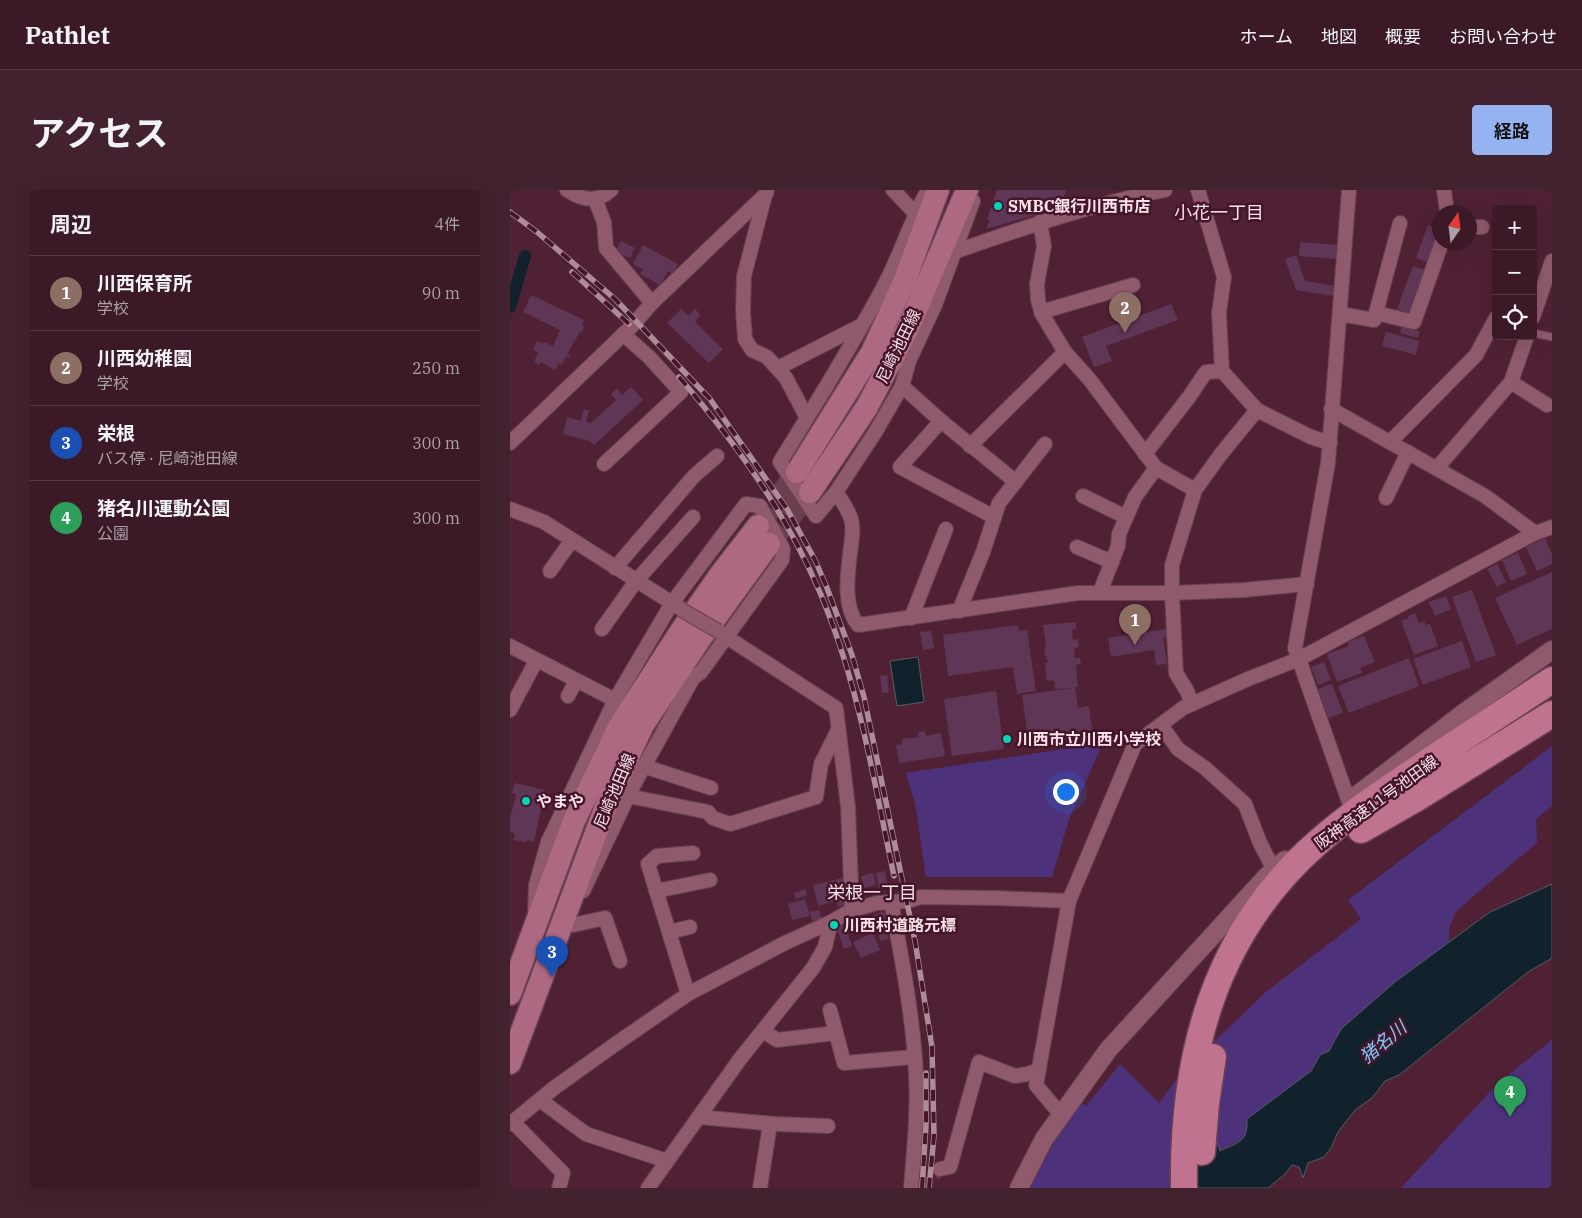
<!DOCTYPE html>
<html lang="ja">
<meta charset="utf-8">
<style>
body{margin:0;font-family:"IBM Plex Serif","Noto Sans JP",serif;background:#43222f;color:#f1f3f6}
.controls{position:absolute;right:15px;top:15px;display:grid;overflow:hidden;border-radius:5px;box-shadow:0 5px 20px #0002}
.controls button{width:45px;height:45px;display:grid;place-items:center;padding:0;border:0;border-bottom:1px solid #553844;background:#3c1927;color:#f1f3f6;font:25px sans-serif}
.compass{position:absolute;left:922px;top:15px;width:45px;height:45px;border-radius:50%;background:#3c1927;box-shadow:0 5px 20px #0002;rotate:14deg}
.you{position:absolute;left:555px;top:601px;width:18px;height:18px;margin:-12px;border:4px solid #fff;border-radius:50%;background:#1a73e8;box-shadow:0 0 0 8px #1a73e833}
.badge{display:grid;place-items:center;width:32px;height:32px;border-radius:50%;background:#95b2f1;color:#fff;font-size:16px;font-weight:700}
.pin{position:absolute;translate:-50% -41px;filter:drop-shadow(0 1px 2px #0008)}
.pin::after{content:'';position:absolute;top:26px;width:18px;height:15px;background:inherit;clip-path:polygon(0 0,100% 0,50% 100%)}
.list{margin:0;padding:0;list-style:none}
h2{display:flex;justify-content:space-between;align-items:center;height:65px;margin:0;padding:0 20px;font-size:21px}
h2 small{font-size:16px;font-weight:400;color:#aca0a7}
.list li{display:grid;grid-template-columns:32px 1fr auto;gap:15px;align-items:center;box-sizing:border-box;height:75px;padding:0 20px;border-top:1px solid #553844}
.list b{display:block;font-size:19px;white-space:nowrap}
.list p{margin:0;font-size:16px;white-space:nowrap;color:#aca0a7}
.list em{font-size:16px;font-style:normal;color:#aca0a7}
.icon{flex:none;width:28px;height:28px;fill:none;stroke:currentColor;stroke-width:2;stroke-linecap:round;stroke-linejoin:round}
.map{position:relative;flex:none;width:1042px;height:998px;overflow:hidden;border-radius:5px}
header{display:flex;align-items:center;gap:30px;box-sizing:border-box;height:70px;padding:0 25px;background:#3c1927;border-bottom:1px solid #553844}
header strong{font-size:24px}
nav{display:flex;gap:28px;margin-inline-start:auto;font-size:18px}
.intro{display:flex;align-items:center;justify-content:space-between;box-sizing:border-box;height:120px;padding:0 30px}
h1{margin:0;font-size:35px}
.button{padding:12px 22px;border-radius:5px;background:#95b2f1;color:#111;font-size:18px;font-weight:700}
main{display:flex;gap:30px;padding:0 30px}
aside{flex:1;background:#3c1927;border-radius:5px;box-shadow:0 5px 20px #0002}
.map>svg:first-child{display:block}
.green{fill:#4d327b}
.water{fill:#11222c;stroke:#575c65}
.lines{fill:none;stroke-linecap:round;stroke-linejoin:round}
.canal{stroke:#11222c;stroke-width:12}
.building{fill:#603656}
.minor-tunnel{stroke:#6a3e4f;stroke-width:14;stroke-dasharray:14 7;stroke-linecap:butt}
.primary-tunnel{stroke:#6a3e4f;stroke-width:22;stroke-dasharray:22 11;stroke-linecap:butt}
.service-casing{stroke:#684051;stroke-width:9}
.minor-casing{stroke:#684051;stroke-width:16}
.tertiary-casing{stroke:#684051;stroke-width:20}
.primary-casing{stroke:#684051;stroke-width:25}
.motorway-casing{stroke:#684051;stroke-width:29}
.service{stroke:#905a6d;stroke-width:7}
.minor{stroke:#905a6d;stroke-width:14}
.tertiary{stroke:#905a6d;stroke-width:18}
.primary{stroke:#ac6981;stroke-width:22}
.motorway{stroke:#bf738e;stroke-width:26}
.rail-casing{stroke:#ae8b98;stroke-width:5.5}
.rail{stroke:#45162a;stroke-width:4;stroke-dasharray:11;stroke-linecap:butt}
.minor-bridge-casing{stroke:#684051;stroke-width:16;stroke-linecap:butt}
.minor-bridge{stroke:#905a6d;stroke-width:14}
.poi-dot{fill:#05d5b6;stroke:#45162a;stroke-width:2}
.labels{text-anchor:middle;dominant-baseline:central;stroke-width:5;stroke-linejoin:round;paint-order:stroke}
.poi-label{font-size:16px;font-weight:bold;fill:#fbe2ea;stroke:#45162a;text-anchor:start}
.street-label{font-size:16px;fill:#fbe2ea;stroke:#45162a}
.neighbourhood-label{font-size:18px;fill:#fbe2ea;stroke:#45162a}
.water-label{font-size:18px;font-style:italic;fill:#7acbfd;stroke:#45162a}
</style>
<header>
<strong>Pathlet</strong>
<nav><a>ホーム</a><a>地図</a><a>概要</a><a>お問い合わせ</a></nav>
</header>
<div class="intro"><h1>アクセス</h1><a class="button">経路</a></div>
<main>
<aside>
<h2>周辺<small>4件</small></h2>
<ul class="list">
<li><span class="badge" style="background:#8d6e63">1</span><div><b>川西保育所</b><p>学校</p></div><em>90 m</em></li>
<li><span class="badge" style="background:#8d6e63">2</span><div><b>川西幼稚園</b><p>学校</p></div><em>250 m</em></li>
<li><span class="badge" style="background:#1a4fb4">3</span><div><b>栄根</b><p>バス停 · 尼崎池田線</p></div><em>300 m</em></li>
<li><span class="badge" style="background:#2e9e5b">4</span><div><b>猪名川運動公園</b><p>公園</p></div><em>300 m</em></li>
</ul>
</aside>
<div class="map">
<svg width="1042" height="998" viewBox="0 0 1042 998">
<rect width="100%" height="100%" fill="#502134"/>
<g class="green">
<path d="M593 553 559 629 542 687H416L405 613 396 583Z"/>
<path d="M1042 556V616L1026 629 1027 653 968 702 945 723 939 739V752L885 792 831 839 819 861 810 865 801 881 737 929 738 941 733 949 709 961 661 991 660 998H520L548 944 569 911 576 916 610 874 649 913 672 882 757 801 851 729 838 710Z"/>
<path d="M1042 850 1041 998H891L987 894Z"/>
</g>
<g class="water">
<path d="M408 467 414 512 387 516 380 471Z"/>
<path d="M1042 694V768L1018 782 889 885 875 891 862 908 845 920 828 942 821 958 814 967 798 973 793 988 789 977 782 975 775 984 758 998H660L661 991 706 949 710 961C728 952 738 953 737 929L801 881 810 865 819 861 831 839 885 792 980 722Z"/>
</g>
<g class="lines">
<path class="canal" d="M0 117 15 66"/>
</g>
<g class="building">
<path d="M487 0H556L551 18 476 39 480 30H477Z"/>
<path d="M918 35 929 40V45L919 73 906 68Z"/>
<path d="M111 51 125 58 120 68 112 65 107 59Z"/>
<path d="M790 52 827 55 826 69 789 66Z"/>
<path d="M133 55 168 74 163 84 158 81 150 95 130 84 133 79 123 74Z"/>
<path d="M786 65 795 91 826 96 824 106 786 100 775 69Z"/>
<path d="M903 76 918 81 901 124 887 119Z"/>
<path d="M21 105 74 130 72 135 74 136 72 142H70L57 164 61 165 60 167 56 166 52 175 49 173 45 180 31 172 29 175 24 172 28 162 23 160 27 151 33 154 34 152 43 156 50 140 13 122Z"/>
<path d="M661 114 668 130 596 156 602 171 584 177 572 147Z"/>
<path d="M171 119 179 126 185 119 191 125 185 132 213 159 199 173 157 133Z"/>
<path d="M892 136 910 141 908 148 890 143Z"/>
<path d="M876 142 909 151 906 165 872 156Z"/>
<path d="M121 197 133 210 84 255 80 251 53 244 57 227 71 231 74 219 79 221 76 232 81 233 106 210 101 204 107 199 112 205Z"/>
<path d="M1035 348 1042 364V374L1027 381 1016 357Z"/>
<path d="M1008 363 1017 384 1001 391 992 370Z"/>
<path d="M987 374 996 392 987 397 977 379Z"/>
<path d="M1042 382V439L1007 455 985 408Z"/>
<path d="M962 400 986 465 966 472 942 407Z"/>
<path d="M936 406 941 419 925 426 919 412Z"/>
<path d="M905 423 909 433 914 431 916 435 920 434 928 456 904 465 891 431 899 428 898 426Z"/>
<path d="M566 432V439L562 440 563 450 568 449 569 457 564 458 565 468H570L571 474 566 475 568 497H565L568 518 579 516 583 546 519 555 512 505 562 498 545 499 544 490 537 491 535 473H538L534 461 536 454 533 435Z"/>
<path d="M508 435 509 441 517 440 526 501 507 504 503 477 438 486 433 445Z"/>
<path d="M656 439 657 447H653L657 474 646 475 644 460 601 467 598 448Z"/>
<path d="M421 441 424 458 413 460 410 442Z"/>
<path d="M854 446 865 472 850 478 852 483 827 492 817 464 839 456 838 452Z"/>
<path d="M952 451 961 477 913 495 903 469Z"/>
<path d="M899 468 909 496 839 523 828 496Z"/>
<path d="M814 472 821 490 808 495 801 477Z"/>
<path d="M377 485 379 503H372L370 486Z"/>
<path d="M822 494 833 523 818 528 808 499Z"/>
<path d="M486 501 494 559 442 566 434 509Z"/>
<path d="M415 541 416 546 431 543 435 566 389 573 386 555 392 554V549L409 547 408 542Z"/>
<path d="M5 593 35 600 24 652 17 650V652L3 650 5 643 0 642V629L6 604 2 603Z"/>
<path d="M375 681 378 698 369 700 366 683Z"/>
<path d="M363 683 366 695 354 698 351 686Z"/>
<path d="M333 688 337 709 333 710 334 715 328 717 326 711 308 716 303 695Z"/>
<path d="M295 699 297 705 286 709 284 703Z"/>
<path d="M295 709 300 726 282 730 278 714Z"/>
<path d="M309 720 312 729 302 731 300 722Z"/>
<path d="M374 721 376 729 364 733 361 726Z"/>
<path d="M341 730 342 734 335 736 342 756 334 759 326 736Z"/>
<path d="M372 732 379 748 371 752 365 735Z"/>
<path d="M363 743 370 760 351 768 343 752Z"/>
</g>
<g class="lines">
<path class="minor-tunnel" d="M408 998 430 979"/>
<g class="primary-tunnel">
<path d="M248 336 287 282"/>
<path d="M259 354 300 302"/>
</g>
<defs>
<path id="service" d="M1023 143 1042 147"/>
<g id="minor">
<path d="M57 0C72 10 87 13 101 0"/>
<path d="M383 0 405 23"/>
<path d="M418 0C401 30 391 63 375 94 343 155 306 213 270 272L306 326 326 302 366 241 392 196 399 171 425 115 463 11"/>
<path d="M688 0 714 87 709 123 712 181 747 220 801 247 820 253"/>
<path d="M934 0 937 22"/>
<path d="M255 5 234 86 233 121 235 149 242 160 257 167 276 188 297 228"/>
<path d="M85 9 94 32 96 58 142 113 256 4 257 0"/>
<path d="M530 32 534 56 527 94 528 110 532 124 555 162 580 190 646 278 685 300"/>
<path d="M959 37H972"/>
<path d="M444 62C513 38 583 14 655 0"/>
<path d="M531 122 623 95"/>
<path d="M866 123 904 132 932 52"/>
<path d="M830 124 864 130 890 33"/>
<path d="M1023 127 1042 71"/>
<path d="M268 178 352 135"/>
<path d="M1001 192 1037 215"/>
<path d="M392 196 431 231 506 292"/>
<path d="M821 219 975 306 1025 343"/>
<path d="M431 231 390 277 484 327"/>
<path d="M880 252 966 165 986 128"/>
<path d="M0 253 121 137 142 113"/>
<path d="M460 256 555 162"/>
<path d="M635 264 679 207 696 182 712 181"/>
<path d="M94 274 171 202 139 167 113 144"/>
<path d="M927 278 1001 192 1017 146"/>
<path d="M326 302C332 311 338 319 341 329 344 338 342 348 341 356 338 381 332 415 348 435L568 403H662L734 400 797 394"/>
<path d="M573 306 616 327"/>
<path d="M876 308 898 262"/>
<path d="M0 319 34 332 170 418"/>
<path d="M567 357 602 372"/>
<path d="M105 378 184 286 207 266"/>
<path d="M40 381 62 350"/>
<path d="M590 402 608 356 609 344 625 307 646 278"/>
<path d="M449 421 473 362 489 313 535 254"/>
<path d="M401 428 436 339"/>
<path d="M92 439 126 391 183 327"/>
<path d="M209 442 326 518 338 617 342 720"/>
<path d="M0 456 105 510"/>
<path d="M58 506 66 491"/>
<path d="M682 514 677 501 666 483 662 403V375L685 300 711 264 747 220"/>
<path d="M0 520 26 471"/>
<path d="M651 535 668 559 695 578 735 614 750 653 764 680"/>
<path d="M133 576 201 598"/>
<path d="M118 606 198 622 203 628 220 634 306 607 311 574 328 540"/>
<path d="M839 612 785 458 818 273 839 0"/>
<path d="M146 701 200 690"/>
<path d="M381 711C392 769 403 826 406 884 408 922 404 960 401 998"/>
<path d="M25 720 26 695 38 652 105 510 162 413 236 314 250 316 273 359 272 370 191 482 183 488 122 598 73 701"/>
<path d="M55 731 63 735 95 728 110 771"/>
<path d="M159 742 180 737"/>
<path d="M178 804 138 674 147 666 183 663"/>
<path d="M320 820 334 873 404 867"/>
<path d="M253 841 267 850 326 843"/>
<path d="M30 910 76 944 157 971"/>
<path d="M551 925 526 895 559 711 625 554 673 518 738 489 789 469 1025 343 1042 337"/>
<path d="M189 927 266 934 318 936"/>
<path d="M3 932 53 983 49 998"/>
<path d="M0 934 44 898 107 853 178 804 275 753 321 732 342 720 367 713 397 711 411 707 486 708 559 711"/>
<path d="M430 979 440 977 469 872 505 886 517 884 529 880"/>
<path d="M138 998 230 869 303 778 315 757 321 732"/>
<path d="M250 998 260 934"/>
</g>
<g id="tertiary">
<path d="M846 606 955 522 1042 460"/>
<path d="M509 998 534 949 598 860 756 687 775 670"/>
</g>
<g id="primary">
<path d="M287 282 362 162 395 90 428 0"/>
<path d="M300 302 357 217 398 138 457 0"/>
<path d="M0 804 64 631 110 535 171 441 210 385 248 336"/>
<path d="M0 873 100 605 133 535 190 449 259 354"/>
</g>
<g id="motorway">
<path d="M851 640 907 608 1042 524"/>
<path d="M692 962 696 913 703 867"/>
<path d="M674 998C672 866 704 744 806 654 843 621 885 594 925 567 964 541 1003 516 1042 490"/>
</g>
</defs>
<use href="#service" class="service-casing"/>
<use href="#minor" class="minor-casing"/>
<use href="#tertiary" class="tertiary-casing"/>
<use href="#primary" class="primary-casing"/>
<use href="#motorway" class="motorway-casing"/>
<use href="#service" class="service"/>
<use href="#minor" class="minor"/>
<use href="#tertiary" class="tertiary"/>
<use href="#primary" class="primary"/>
<use href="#motorway" class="motorway"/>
<defs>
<g id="rail">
<path d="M0 22 27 42 105 109 200 209 277 319 305 370 317 398 342 465 354 507 405 751 422 857 424 946 419 998"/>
<path d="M62 82 119 134"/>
<path d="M169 187C232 260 289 341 322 433 352 514 366 602 384 686"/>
<path d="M412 998 416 935V883"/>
</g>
</defs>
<use href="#rail" class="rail-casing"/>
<use href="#rail" class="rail"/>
<defs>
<path id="minor-bridge" d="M172 420 208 441"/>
</defs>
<use href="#minor-bridge" class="minor-bridge-casing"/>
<use href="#minor-bridge" class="minor-bridge"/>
</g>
<g class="poi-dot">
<circle cx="488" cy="16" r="5"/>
<circle cx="497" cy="549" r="5"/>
<circle cx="16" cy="611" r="5"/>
<circle cx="324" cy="735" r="5"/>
</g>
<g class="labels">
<g class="poi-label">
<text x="498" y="16">SMBC銀行川西市店</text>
<text x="507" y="549">川西市立川西小学校</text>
<text x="26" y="611">やまや</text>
<text x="334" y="735">川西村道路元標</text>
</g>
<g class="street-label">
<text transform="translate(388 156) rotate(-64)">尼崎池田線</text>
<text transform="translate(104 601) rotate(-67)">尼崎池田線</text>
<text transform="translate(866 612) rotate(-36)">阪神高速11号池田線</text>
</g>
<g class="neighbourhood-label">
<text x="709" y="22">小花一丁目</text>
<text x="362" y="702">栄根一丁目</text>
</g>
<g class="water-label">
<text transform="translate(873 852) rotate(-40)">猪名川</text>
</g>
</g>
</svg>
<div class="controls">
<button>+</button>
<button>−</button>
<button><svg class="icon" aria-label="locate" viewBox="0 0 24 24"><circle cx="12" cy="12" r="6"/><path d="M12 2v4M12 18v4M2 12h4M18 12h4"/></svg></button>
</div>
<svg class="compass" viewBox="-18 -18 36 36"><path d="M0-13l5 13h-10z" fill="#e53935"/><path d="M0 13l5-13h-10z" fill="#aca0a7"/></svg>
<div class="you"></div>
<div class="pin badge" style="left:625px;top:455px;background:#8d6e63">1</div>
<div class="pin badge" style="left:615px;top:143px;background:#8d6e63">2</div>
<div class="pin badge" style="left:42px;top:787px;background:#1a4fb4">3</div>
<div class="pin badge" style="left:1000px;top:927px;background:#2e9e5b">4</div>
</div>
</main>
